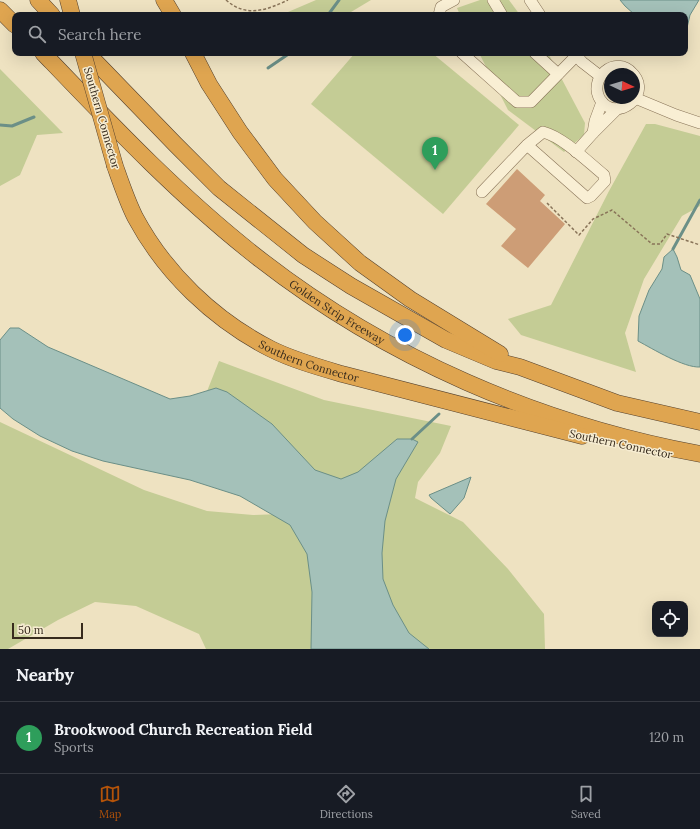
<!DOCTYPE html>
<style>
body{margin:0;font-family:Lora,serif;background:#20242c;color:#f1f3f6}
.controls{position:absolute;right:12px;bottom:12px;display:grid;overflow:hidden;border-radius:8px;box-shadow:0 4px 16px #0002}
.controls button{width:36px;height:36px;display:grid;place-items:center;padding:0;border:0;border-bottom:1px solid #363941;background:#171b24;color:#f1f3f6;font:20px sans-serif}
.compass{position:absolute;left:604px;top:68px;width:36px;height:36px;border-radius:50%;background:#171b24;box-shadow:0 4px 16px #0002;rotate:94deg}
.scale{position:absolute;left:12px;bottom:10px;width:71px;box-sizing:border-box;padding-left:4px;border:2px solid #372b1d;border-top:0;font-size:11px;line-height:14px;white-space:nowrap;color:#372b1d;-webkit-text-stroke:3px #f6ecd1;paint-order:stroke}
.you{position:absolute;left:405px;top:335px;width:14px;height:14px;margin:-10px;border:3px solid #fff;border-radius:50%;background:#1a73e8;box-shadow:0 0 0 6px #1a73e833}
.badge{display:grid;place-items:center;width:26px;height:26px;border-radius:50%;background:#b45309;color:#fff;font-size:13px;font-weight:700}
.pin{position:absolute;translate:-50% -33px;filter:drop-shadow(0 1px 2px #0008)}
.pin::after{content:'';position:absolute;top:21px;width:14px;height:12px;background:inherit;clip-path:polygon(0 0,100% 0,50% 100%)}
.list{margin:0;padding:0;list-style:none}
h2{display:flex;justify-content:space-between;align-items:center;height:52px;margin:0;padding:0 16px;font-size:17px}
h2 small{font-size:13px;font-weight:400;color:#9ea1a6}
.list li{display:grid;grid-template-columns:26px 1fr auto;gap:12px;align-items:center;box-sizing:border-box;height:72px;padding:0 16px;border-top:1px solid #363941}
.list b{display:block;font-size:15px;white-space:nowrap}
.list p{margin:0;font-size:13px;white-space:nowrap;color:#9ea1a6}
.list em{font-size:13px;font-style:normal;color:#9ea1a6}
.icon{flex:none;width:22px;height:22px;fill:none;stroke:currentColor;stroke-width:2;stroke-linecap:round;stroke-linejoin:round}
.map{position:relative;flex:none;width:700px;height:649px;overflow:hidden}
.search{position:absolute;background:#171b24;box-shadow:0 4px 16px #0002;left:12px;right:12px;top:12px;height:44px;display:flex;align-items:center;gap:10px;box-sizing:border-box;padding:0 14px;border-radius:8px;color:#9ea1a6;font-size:15px}
.sheet{height:124px;background:#171b24}
nav{display:flex;justify-content:space-around;align-items:center;box-sizing:border-box;height:56px;border-top:1px solid #363941;background:#171b24;font-size:11px;color:#9ea1a6}
nav a{display:grid;justify-items:center;gap:2px}
nav .on{color:#b45309}
.map>svg:first-child{display:block}
.green{fill:#c4cc95}
.water{fill:#a4c1b9;stroke:#6b8f87}
.lines{fill:none;stroke-linecap:round;stroke-linejoin:round}
.stream{stroke:#6b8f87;stroke-width:3}
.building{fill:#cd9d76}
.minor-casing{stroke:#887358;stroke-width:12}
.highway-casing{stroke:#55412d;stroke-width:17}
.path{stroke:#887358;stroke-width:1.5;stroke-dasharray:3 2;stroke-linecap:butt}
.minor{stroke:#f9efd4;stroke-width:11}
.highway{stroke:#dfa550;stroke-width:16}
.highway-bridge-casing{stroke:#55412d;stroke-width:17;stroke-linecap:butt}
.highway-bridge{stroke:#dfa550;stroke-width:16}
.labels{text-anchor:middle;dominant-baseline:central;stroke-width:3;stroke-linejoin:round;paint-order:stroke}
.street-label{font-size:11px;fill:#372b1d;stroke:#f6ecd1}
</style>
<div class="map">
<svg width="700" height="649" viewBox="0 0 700 649">
<rect width="100%" height="100%" fill="#eee2c1"/>
<g class="green">
<path d="M316 0H371L346 15H281Z"/>
<path d="M480 0H509L520 15H460L457 8Z"/>
<path d="M355 53H432L519 125 443 214 311 104Z"/>
<path d="M479 53H548L585 123 584 135 564 152 508 110Z"/>
<path d="M0 69 63 133 37 135 20 175 0 186Z"/>
<path d="M646 124H655L700 136V206L682 216 644 279 625 333 636 372 521 335 508 319 551 305 609 191Z"/>
<path d="M219 361 324 400 451 426 440 453 418 482 415 498 463 522 508 569 544 614 545 649H206L199 634 136 606 95 602 58 620 8 649H0V422L144 490 207 511 253 515 281 514 200 409Z"/>
</g>
<g class="water">
<path d="M620 0H699L690 15 687 28 685 30V15H635L625 6Z"/>
<path d="M673 249 677 257 681 270 690 275 700 299V367C684 368 653 349 638 341L639 316 649 290 662 269 664 257Z"/>
<path d="M10 328H19L48 347 170 399 190 396 216 388 227 392 272 424 315 470 341 479 358 472 397 439H412L418 442 396 479 385 521 382 553 383 579 393 605 409 633 429 649H311L312 592 307 554 290 525 240 496 190 480 103 461 72 451 40 436 13 419 0 408V340Z"/>
<path d="M471 477 464 498 450 514 431 498 429 495Z"/>
</g>
<g class="lines">
<g class="stream">
<path d="M328 15 339 0"/>
<path d="M268 68 290 53"/>
<path d="M0 125 12 126 34 117"/>
<path d="M673 249 700 200"/>
<path d="M412 439 439 414"/>
</g>
</g>
<path class="building" d="M517 169 545 195 540 201 565 224 528 268 501 246 516 229 486 204Z"/>
<g class="lines">
<defs>
<g id="minor">
<path d="M493 0 502 15"/>
<path d="M530 0 540 15"/>
<path d="M439 15 441 7 454 0"/>
<path d="M462 53 517 102H531L576 56"/>
<path d="M535 53 558 74"/>
<path d="M574 53 582 62 600 76"/>
<path d="M633 74C616 53 586 79 601 101 617 122 651 96 634 75"/>
<path d="M635 98 676 115 700 123"/>
<path d="M602 102 595 121 593 133 617 109"/>
<path d="M576 152 593 133"/>
<path d="M482 192 527 145 543 132C563 137 588 162 604 175L605 181 591 196 587 198 527 145"/>
</g>
<g id="highway">
<path d="M38 0 52 15"/>
<path d="M68 0 72 15"/>
<path d="M164 0 173 15"/>
<path d="M0 10 15 25"/>
<path id="s1" d="M43 53C111 124 179 196 257 257 386 358 539 424 700 454"/>
<path d="M87 53 175 144 219 188 303 255 351 286 446 340 496 361 520 367 617 403 700 422"/>
<path d="M193 53 209 84 240 132 275 179 315 222 360 263 410 299 500 354"/>
<path id="s2" d="M115 166C121 183 127 201 135 217 165 273 214 320 271 349 293 360 318 367 342 374L582 436"/>
</g>
</defs>
<use href="#minor" class="minor-casing"/>
<use href="#highway" class="highway-casing"/>
<g class="path">
<path d="M226 0C246 18 267 10 288 0"/>
<path d="M547 203 579 235 593 219 612 210 652 244H660L667 234 700 245"/>
</g>
<use href="#minor" class="minor"/>
<use href="#highway" class="highway"/>
<defs>
<path id="highway-bridge" d="M83 53 115 166"/>
</defs>
<use href="#highway-bridge" class="highway-bridge-casing"/>
<use href="#highway-bridge" class="highway-bridge"/>
</g>
<g class="labels">
<g class="street-label">
<text transform="translate(102 118) rotate(74)">Southern Connector</text>
<text stroke="none"><textPath href="#s1" startOffset="393">Golden Strip Freeway</textPath></text>
<text stroke="none"><textPath href="#s2" startOffset="287">Southern Connector</textPath></text>
<text transform="translate(621 444) rotate(12)">Southern Connector</text>
</g>
</g>
</svg>
<div class="controls">
<button><svg class="icon" aria-label="locate" viewBox="0 0 24 24"><circle cx="12" cy="12" r="6"/><path d="M12 2v4M12 18v4M2 12h4M18 12h4"/></svg></button>
</div>
<svg class="compass" viewBox="-18 -18 36 36"><path d="M0-13l5 13h-10z" fill="#e53935"/><path d="M0 13l5-13h-10z" fill="#9ea1a6"/></svg>
<div class="scale">50 m</div>
<div class="you"></div>
<div class="pin badge" style="left:435px;top:170px;background:#2e9e5b">1</div>
<div class="search"><svg class="icon" aria-label="search" viewBox="0 0 24 24"><circle cx="10" cy="10" r="6"/><path d="M15 15l6 6"/></svg>Search here</div>
</div>
<section class="sheet">
<h2>Nearby<small></small></h2>
<ul class="list">
<li><span class="badge" style="background:#2e9e5b">1</span><div><b>Brookwood Church Recreation Field</b><p>Sports</p></div><em>120 m</em></li>
</ul>
</section>
<nav>
<a class="on"><svg class="icon" aria-label="map" viewBox="0 0 24 24"><path d="M3 6l6-2 6 2 6-2v14l-6 2-6-2-6 2zM9 4v14M15 6v14"/></svg>Map</a>
<a><svg class="icon" aria-label="directions" viewBox="0 0 24 24"><path d="M12 3l9 9-9 9-9-9zM9 14v-3h6M13 9l2 2-2 2"/></svg>Directions</a>
<a><svg class="icon" aria-label="saved" viewBox="0 0 24 24"><path d="M7 4h10v16l-5-4-5 4z"/></svg>Saved</a>
</nav>
